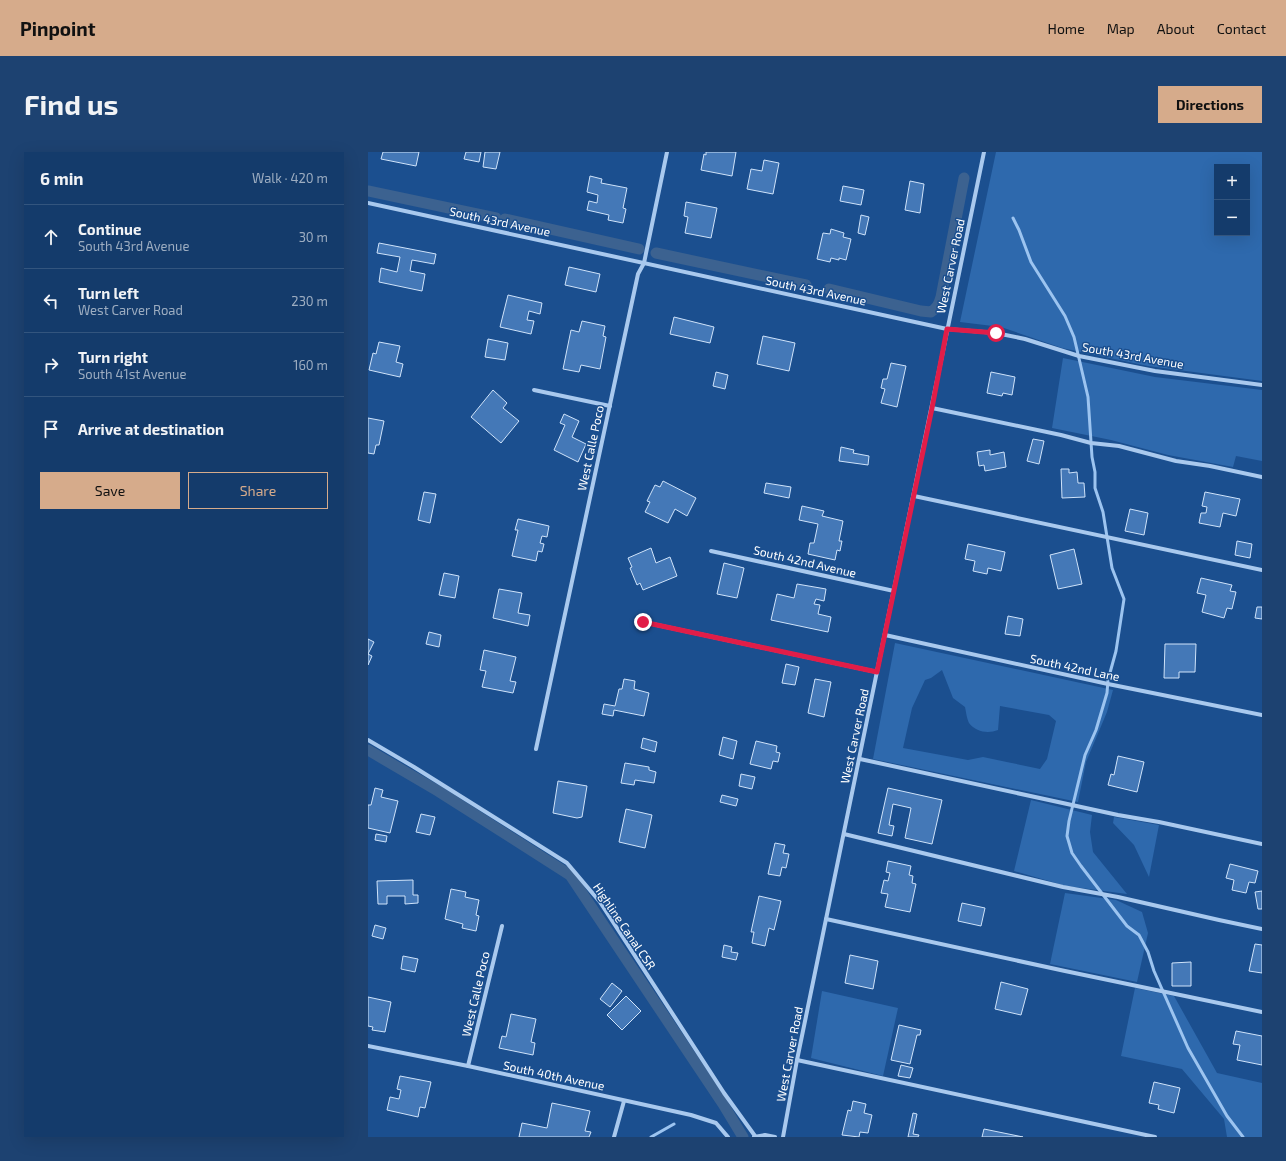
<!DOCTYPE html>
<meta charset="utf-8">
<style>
body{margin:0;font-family:"Exo 2",sans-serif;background:#1d4271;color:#f1f3f6}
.controls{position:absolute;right:12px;top:12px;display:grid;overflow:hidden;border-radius:0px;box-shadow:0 4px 16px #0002}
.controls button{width:36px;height:36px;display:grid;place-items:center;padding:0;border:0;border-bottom:1px solid #33557e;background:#143b6b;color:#f1f3f6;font:20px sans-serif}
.stop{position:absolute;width:12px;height:12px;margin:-9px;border:3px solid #e11d48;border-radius:50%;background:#fff}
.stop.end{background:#e11d48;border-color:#fff;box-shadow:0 1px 4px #0008}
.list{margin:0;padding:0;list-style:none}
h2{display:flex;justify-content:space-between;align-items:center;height:52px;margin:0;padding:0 16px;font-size:17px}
h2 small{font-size:13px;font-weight:400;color:#9dadc1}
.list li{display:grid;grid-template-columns:26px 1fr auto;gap:12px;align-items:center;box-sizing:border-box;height:64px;padding:0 16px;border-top:1px solid #33557e}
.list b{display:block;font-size:15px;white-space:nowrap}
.list p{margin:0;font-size:13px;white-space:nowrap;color:#9dadc1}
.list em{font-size:13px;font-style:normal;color:#9dadc1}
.actions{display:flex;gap:8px;padding:12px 16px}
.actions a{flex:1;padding:9px 0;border:1px solid #d6ab8b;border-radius:0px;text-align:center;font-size:14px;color:#d6ab8b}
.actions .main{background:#d6ab8b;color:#111}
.icon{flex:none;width:22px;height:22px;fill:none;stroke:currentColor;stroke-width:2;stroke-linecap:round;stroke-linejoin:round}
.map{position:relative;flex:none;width:894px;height:985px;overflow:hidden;border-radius:0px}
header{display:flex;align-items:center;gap:24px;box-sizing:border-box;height:56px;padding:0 20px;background:#d6ab8b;color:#111}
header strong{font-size:19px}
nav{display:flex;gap:22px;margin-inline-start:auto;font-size:14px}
.intro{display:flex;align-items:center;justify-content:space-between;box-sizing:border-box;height:96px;padding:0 24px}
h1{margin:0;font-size:28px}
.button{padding:10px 18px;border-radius:0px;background:#d6ab8b;color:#111;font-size:14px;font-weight:700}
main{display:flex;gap:24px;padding:0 24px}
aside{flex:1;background:#143b6b;border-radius:0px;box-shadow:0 4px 16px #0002}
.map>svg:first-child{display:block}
.green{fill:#2e69ad;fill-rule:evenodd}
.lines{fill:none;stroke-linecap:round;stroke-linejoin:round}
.stream{stroke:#9cc4f0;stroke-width:3}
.canal{stroke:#3c6290;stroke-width:11}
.building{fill:#4478b7;stroke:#cfe3fa}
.street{stroke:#a9c9ee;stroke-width:4}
.route{stroke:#e11d48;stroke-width:5}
.labels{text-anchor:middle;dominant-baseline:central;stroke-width:3;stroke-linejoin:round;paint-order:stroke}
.street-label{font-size:12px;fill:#fff;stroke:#1b4f8f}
</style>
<header>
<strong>Pinpoint</strong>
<nav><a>Home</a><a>Map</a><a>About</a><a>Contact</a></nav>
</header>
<div class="intro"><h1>Find us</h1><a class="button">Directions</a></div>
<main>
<aside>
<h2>6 min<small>Walk · 420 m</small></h2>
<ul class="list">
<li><svg class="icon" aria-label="ahead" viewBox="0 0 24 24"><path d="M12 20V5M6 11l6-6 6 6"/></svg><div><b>Continue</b><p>South 43rd Avenue</p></div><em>30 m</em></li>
<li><svg class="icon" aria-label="left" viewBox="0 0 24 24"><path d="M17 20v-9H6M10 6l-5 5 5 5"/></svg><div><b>Turn left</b><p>West Carver Road</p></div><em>230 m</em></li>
<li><svg class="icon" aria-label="right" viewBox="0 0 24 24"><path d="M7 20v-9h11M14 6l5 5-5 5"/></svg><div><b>Turn right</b><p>South 41st Avenue</p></div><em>160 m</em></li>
<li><svg class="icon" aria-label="arrive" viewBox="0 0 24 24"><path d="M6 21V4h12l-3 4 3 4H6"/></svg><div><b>Arrive at destination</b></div></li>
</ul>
<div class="actions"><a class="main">Save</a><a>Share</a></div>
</aside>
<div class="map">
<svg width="894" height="985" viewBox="0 0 894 985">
<rect width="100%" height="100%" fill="#1b4f8f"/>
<g class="green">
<path d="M628 0H894V229L780 214 694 196 633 175 592 170ZM849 15H879V81H849Z"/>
<path d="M695 206 787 225 894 238V309L868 304 865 315 800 303 743 288 684 276Z"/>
<path d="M527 491 745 538 739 560 718 610 710 650 505 607ZM574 518 585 546 597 555C598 560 599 567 601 571 608 580 620 582 630 578L632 554 681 563 688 569 679 607 672 617 615 605 600 608 535 596 544 556 557 528 563 526Z"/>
<path d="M663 648 724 663 722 680 725 700 759 742 698 734 646 719Z"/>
<path d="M746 665 791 673 781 725 766 693 745 671Z"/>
<path d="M697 741 748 748 774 760 780 781 769 830 682 812Z"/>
<path d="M767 836 806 844 849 921 894 931V985H859L856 967 814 917 753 904Z"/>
<path d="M454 839 530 856 515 924 443 906Z"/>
</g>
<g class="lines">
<g class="stream">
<path d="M645 66 651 78 663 110 697 164 706 185 720 245 724 305 727 320V336L735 360 744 416 756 447 748 499 740 528 739 541 728 578 717 603 701 669 699 684 704 701 713 714 759 774 771 783 780 800 786 819 820 896 859 964 875 985"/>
<path d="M283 985 306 972"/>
</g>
<g class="canal">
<path d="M0 39 128 66"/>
<path d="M137 67 271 97"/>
<path d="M288 101 438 133"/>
<path d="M461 137 553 159 563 160C569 156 571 152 573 145L596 26"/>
<path d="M0 598 70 639 202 723 355 952 375 985"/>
</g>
</g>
<g class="building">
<path d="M15 0H51L48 14 13 7Z"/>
<path d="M98 0H113L111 10 96 7Z"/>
<path d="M117 0H132L128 17 115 15Z"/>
<path d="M338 0H368L364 24 333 18 336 2 338 3Z"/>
<path d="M396 8 411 11 405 42 379 37 383 17 394 19Z"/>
<path d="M222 24 234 27 233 31 259 36 255 56 258 57 255 71 240 68 241 63 219 58 221 49 229 51 230 43 219 40Z"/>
<path d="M542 29 556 32 552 61 537 58Z"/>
<path d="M475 34 496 38 493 53 472 49Z"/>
<path d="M318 50 349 56 343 86 317 81 320 65 316 64Z"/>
<path d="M493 63 501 65 497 83 490 81Z"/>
<path d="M463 77 476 81 475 85 483 87 478 108 471 106V108L463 106 462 110 449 107 455 81 462 82Z"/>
<path d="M11 91 68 102 66 112 44 108 42 119 57 122 54 139 11 130 13 116 29 120 32 105 9 101Z"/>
<path d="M201 115 232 122 228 140 197 133Z"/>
<path d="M140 143 174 151 172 162 161 159 159 168 166 169 163 182 132 175Z"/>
<path d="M306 165 346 175 342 191 302 182Z"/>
<path d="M214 169 237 174 235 184 238 185 232 217 213 213 211 220 195 217 203 178 211 180Z"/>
<path d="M395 184 427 191 421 219 389 212Z"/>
<path d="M120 187 140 191 137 208 117 205Z"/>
<path d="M11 190 32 194 28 210 35 212 32 225 1 218 5 201 8 202Z"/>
<path d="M523 211 538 214 529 255 513 251 517 237 513 236 515 227H519Z"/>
<path d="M348 220 360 223 357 237 345 234Z"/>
<path d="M623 220 647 225 644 243 635 241 634 244 619 241Z"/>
<path d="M125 238 139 251 135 256 151 269 133 291 103 265Z"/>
<path d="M196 262 211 269 204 285 218 292 210 310 186 298 197 273 192 271Z"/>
<path d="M0 266 16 269 11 293H8L6 302 0 301Z"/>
<path d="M665 287 676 289 671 312 659 309Z"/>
<path d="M473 295 486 298 485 301 501 304 500 313 471 309Z"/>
<path d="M622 298V303L636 300 638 315 617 319 616 313 611 314 609 300Z"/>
<path d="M693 317H701V321L709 320 710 331H716L717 345 694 346Z"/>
<path d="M295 329 328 346 319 364 307 357 300 371 277 360 282 350 279 349 287 333 292 335Z"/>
<path d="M398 331 423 335 421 346 396 341Z"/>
<path d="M56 340 68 342 62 371 50 368Z"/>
<path d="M837 340 872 347 868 364 855 361 852 375 831 371 833 361H838L839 355 834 354Z"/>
<path d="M434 354 456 359 454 364 475 369 471 389H474L472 399 469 398 467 408 440 402 442 391H446L450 372 431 368Z"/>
<path d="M762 357 780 361 776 383 757 379Z"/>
<path d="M150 367 181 374 179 385 174 384 172 391 176 392 174 400 170 399 168 409 144 404 150 378H147Z"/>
<path d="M869 389 884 392 882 406 867 403Z"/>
<path d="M600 392 637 400 633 419 620 416 619 422 605 419 607 409 597 407Z"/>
<path d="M283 396 288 411 302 405 309 424 275 438 272 431 269 433 262 416 264 415 260 406Z"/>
<path d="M706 397 714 432 690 437 682 403Z"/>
<path d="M356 411 376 416 369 446 349 442Z"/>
<path d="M76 421 91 424 87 446 71 443Z"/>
<path d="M833 426 864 433 862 439 868 440 864 457 859 456 856 466 834 460 838 443 829 441Z"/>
<path d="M429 432 458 437 456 449 448 447 446 452 452 453 450 462 463 465 460 480 403 468 409 442 426 446Z"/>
<path d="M131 437 154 441 150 461 162 463 160 474 125 466Z"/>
<path d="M889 455H894V467L887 466Z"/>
<path d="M640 464 655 467 652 484 637 482Z"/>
<path d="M61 480 73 483 71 495 58 492Z"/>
<path d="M0 487 6 490 0 502 4 504 0 513Z"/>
<path d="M797 492H828L827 520H811V526H796Z"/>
<path d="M116 498 148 505 142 529 148 530 145 541 114 535 118 519 112 518Z"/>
<path d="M418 512 431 515 427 533 414 531Z"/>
<path d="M256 527 267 529 266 537 281 541 276 564 246 558 245 564 234 562 236 552 247 554 251 537H254Z"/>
<path d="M447 527 463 530 456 565 440 561Z"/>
<path d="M355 585 369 589 365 607 351 603Z"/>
<path d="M275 586 289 590 287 600 273 596Z"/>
<path d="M388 589 409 594 408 600 412 601 410 610 405 609 403 617 382 612Z"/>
<path d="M750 604 776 610 769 640 740 633 743 622 746 623Z"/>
<path d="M257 611 281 615V618L288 620 286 631 267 628 266 633 253 631Z"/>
<path d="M373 622 387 625 384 637 371 634Z"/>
<path d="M190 629 219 634 214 665 209 666 185 661Z"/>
<path d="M7 636 15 638 13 645 30 649 22 681 0 676V653H3Z"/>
<path d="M520 636 574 648 564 692 537 686 543 656 525 652 521 673 526 674 524 684 510 681Z"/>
<path d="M354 643 370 647 368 654 352 650Z"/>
<path d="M258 657 284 663 277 696 251 690Z"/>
<path d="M53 662 67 665 62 683 48 680Z"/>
<path d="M8 682 19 684 18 690 7 688Z"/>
<path d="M407 691 417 693 415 701 421 702 418 716 414 715 412 724 400 722Z"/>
<path d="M520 709 543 714 541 723 545 724 544 731 548 732 542 760 517 755 520 742 513 741 516 728 520 729 522 721 518 720Z"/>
<path d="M862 712 890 719 887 731 881 730 878 741 864 738 866 728 858 726Z"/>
<path d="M45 728V743H50V751L37 752V744H19V752H10L9 729Z"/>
<path d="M83 737 98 740 97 745 111 748 108 763 111 764 108 779 94 776 95 772 77 767Z"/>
<path d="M894 739V757H890L887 740Z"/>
<path d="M391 744 413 749 406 778 401 776 397 794 384 791 386 780H383Z"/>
<path d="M594 751 617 756 613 774 590 769Z"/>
<path d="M7 773 18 776 15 787 4 784Z"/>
<path d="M887 792 894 793V821L881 819Z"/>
<path d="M356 793 364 795 363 800 370 801 368 808 354 805Z"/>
<path d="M482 803 510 809 505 837 477 831Z"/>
<path d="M35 804 50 807 47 820 33 817Z"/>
<path d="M823 810V834H804V811Z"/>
<path d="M633 830 660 837 653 863 627 857Z"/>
<path d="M244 831 254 839 242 855 232 847Z"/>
<path d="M258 844 273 859 254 878 239 863Z"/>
<path d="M0 845 23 850 17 880 4 878 5 875 0 874Z"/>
<path d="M143 862 168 867 163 890 167 891 165 903 131 896 134 884 138 885Z"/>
<path d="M531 873 553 878 552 883H549L542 912 523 908Z"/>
<path d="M868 879 894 884V913L869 908 872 893 865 892Z"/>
<path d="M533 913 545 916 542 926 530 924Z"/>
<path d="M32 924 63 930 57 956 52 955 50 965 19 958 22 945 31 947 33 938 29 937Z"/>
<path d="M786 930 812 936 806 961 790 957 791 953 781 951Z"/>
<path d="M485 949 498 952 496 961 504 963 500 981 492 980 491 985 474 983 480 958 483 959Z"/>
<path d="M184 951 222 959 217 979 223 980 221 985H151L154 971 179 976Z"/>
<path d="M545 961 549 962 545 982 551 983 550 985H540Z"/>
<path d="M616 977 655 985H614Z"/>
</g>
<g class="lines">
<g class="street">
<path d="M0 51 579 177 628 181 657 187 711 204 787 219 894 233"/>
<path d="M166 238 242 254"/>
<path d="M564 256 693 283 723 291 751 294 808 309 842 314 894 325"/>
<path d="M546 344 894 418"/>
<path d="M343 399 526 439"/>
<path d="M275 470 509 520"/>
<path d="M517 483 740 532 894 563"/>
<path d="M0 588 46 615 199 711 232 750 356 941 387 984"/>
<path d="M168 597 270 122 276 111 299 0"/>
<path d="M492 607 750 663 791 670 894 692"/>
<path d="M476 682 695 735 750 745 851 768 894 777"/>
<path d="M458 767 697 819 894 860"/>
<path d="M0 894 100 914 323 963 348 971 360 985"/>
<path d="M429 908 787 985"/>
<path d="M100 914 134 774"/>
<path d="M246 985 256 949"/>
<path d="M386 985 397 983 407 985"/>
<path d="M415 985 429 908 616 0"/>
</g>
</g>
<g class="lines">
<path class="route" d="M275 470 509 520 564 256 579 177 628 181"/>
</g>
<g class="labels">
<g class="street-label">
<text transform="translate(132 69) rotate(12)">South 43rd Avenue</text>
<text transform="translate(582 114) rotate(-78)">West Carver Road</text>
<text transform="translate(448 138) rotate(12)">South 43rd Avenue</text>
<text transform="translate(765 203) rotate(10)">South 43rd Avenue</text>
<text transform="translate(222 296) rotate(-78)">West Calle Poco</text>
<text transform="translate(437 409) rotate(13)">South 42nd Avenue</text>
<text transform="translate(707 515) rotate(12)">South 42nd Lane</text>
<text transform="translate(486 584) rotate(-78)">West Carver Road</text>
<text transform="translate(257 774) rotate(56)">Highline Canal CSR</text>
<text transform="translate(107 842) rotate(-77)">West Calle Poco</text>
<text transform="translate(421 902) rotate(-79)">West Carver Road</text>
<text transform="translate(186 923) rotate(12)">South 40th Avenue</text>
</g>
</g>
</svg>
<div class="controls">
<button>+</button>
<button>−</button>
</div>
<div class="stop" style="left:628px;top:181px"></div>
<div class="stop end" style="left:275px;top:470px"></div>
</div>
</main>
